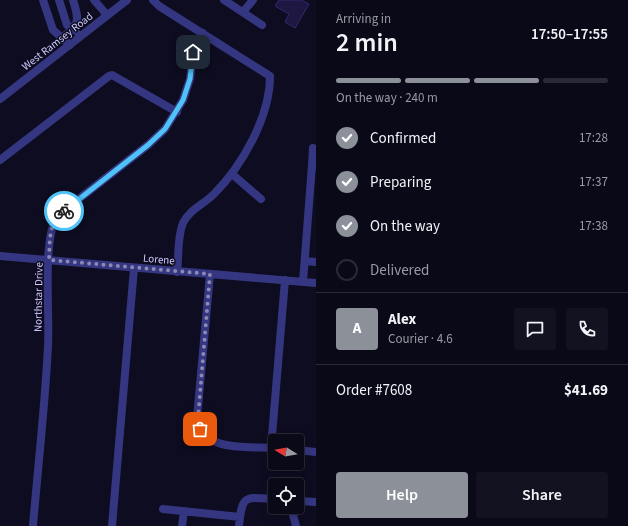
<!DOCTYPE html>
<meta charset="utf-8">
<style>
body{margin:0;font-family:"Source Sans 3",sans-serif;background:#131221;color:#f1f3f6;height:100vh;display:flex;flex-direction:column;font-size:15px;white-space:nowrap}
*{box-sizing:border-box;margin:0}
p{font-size:13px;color:#999aa2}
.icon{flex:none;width:22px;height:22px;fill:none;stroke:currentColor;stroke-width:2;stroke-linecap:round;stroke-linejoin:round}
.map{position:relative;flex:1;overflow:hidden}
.panel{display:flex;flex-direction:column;background:#0a0918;width:312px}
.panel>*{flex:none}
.needle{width:26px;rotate:281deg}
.fabs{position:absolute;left:268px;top:434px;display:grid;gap:8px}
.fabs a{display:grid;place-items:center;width:36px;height:36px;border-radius:4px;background:#0a0918;box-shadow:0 2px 10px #0003,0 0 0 1px #2a2a37;font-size:20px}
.pin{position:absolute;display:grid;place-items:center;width:34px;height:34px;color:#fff;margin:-17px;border-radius:8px;box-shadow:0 2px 6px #0006}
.courier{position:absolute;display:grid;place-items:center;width:40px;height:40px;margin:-20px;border:3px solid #4fc3f7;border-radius:50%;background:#fff;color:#222;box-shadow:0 1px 5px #0007}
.head em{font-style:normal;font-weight:600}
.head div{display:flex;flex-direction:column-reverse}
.head{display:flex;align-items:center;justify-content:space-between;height:68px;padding:0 20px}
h1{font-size:26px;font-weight:600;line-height:30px}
.bar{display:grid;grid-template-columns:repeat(4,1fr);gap:6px 4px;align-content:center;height:48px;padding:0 20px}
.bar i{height:5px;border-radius:3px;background:#2a2a37}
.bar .selected{background:#8c9099}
.bar p{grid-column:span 4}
.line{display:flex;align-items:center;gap:10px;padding:0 20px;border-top:1px solid #2a2a37}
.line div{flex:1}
.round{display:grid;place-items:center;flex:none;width:42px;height:42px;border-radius:4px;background:#131221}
ol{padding:0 20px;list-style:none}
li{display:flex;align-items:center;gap:12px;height:44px}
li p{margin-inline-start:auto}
li .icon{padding:4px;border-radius:50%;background:#8c9099;color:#fff;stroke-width:4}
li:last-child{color:#999aa2}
li i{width:22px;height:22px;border:2px solid #2a2a37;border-radius:50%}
.button{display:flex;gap:8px;margin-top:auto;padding:8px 20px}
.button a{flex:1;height:46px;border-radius:4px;background:#8c9099;color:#fff;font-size:16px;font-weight:600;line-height:46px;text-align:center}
.button a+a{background:#131221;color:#f1f3f6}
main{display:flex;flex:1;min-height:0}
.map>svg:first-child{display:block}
</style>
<main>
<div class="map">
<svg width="316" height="526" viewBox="0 0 316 526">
<rect width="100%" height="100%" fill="#0e0c20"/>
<!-- building -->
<path fill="#1d1742" stroke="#32286f" d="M 279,0 L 301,0 L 309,4 L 295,28 L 285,22 L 289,14 L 275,6 Z"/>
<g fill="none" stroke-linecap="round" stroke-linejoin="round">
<!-- minor -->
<path stroke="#353681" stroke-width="8" d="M 43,0 L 53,30 L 70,45
M 59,0 L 67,25 L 76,31
M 94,0 L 107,15
M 153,0 L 159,6 L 270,76 C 270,117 242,166 214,194 C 204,204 189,210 183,223 C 177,237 179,257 177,272
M 224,0 L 262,25
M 243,12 L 253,0
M 62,38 C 79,24 80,22 73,0
M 0,99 L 127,0
M 0,160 L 109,76 L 112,75 L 177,112
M 312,165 L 313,148 L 316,149
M 232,174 L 261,199
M 0,256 L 316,283
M 305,261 L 316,262
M 210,274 L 197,418 C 201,453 249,446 275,448
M 303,282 L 312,165 L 316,166
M 271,448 L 285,280
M 297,450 L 316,452
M 297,501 L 316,502
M 291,507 L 296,526
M 163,509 L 240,517
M 33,526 C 38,466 45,406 48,346 C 50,314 42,241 57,216 L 148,145 L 165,129 L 183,100 L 190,79 L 193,52 L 203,33
M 112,526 L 134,268
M 182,526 L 184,511
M 239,526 C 242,494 245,497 275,499"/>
</g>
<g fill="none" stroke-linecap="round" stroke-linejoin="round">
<!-- done -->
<path stroke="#8b88b1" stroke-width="4" stroke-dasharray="0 7.2" d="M 64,211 C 48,223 50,241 49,260 L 210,274 L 198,418 L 200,429"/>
<!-- route -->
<path stroke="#4fc3f7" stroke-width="5" d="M 64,211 L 148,145 L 165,129 L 183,100 L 190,79 L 193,52"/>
</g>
<g text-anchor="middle" stroke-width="3" stroke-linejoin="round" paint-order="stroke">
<!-- street labels -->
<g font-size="11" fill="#cecbff" stroke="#0e0c20">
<text transform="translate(57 41) rotate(-38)" y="4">West Ramsey Road</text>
<text transform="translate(159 259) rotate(5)" y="4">Lorene</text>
<text transform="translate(38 297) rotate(-89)" y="4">Northstar Drive</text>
</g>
</g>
</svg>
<div class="fabs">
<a><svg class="needle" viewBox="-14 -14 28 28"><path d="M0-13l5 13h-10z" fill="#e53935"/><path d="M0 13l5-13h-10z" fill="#999aa2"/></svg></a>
<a><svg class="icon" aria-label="locate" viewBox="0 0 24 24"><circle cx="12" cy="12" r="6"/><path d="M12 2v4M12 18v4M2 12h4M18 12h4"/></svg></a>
</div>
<div class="pin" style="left:200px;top:429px;background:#ea580c"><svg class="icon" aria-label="bag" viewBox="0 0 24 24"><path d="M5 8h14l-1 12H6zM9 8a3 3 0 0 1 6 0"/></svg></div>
<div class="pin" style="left:193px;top:52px;background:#1f2937"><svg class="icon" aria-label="home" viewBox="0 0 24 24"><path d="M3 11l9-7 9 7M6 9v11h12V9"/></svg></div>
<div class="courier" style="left:64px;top:211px"><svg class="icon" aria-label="bike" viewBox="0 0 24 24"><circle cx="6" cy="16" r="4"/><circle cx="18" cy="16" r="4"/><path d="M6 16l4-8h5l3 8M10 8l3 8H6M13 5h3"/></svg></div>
</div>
<section class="panel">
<div class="head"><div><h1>2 min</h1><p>Arriving in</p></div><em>17:50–17:55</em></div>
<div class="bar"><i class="selected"></i><i class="selected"></i><i class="selected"></i><i></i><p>On the way · 240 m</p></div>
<ol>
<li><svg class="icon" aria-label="check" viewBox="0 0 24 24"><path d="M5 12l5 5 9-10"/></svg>Confirmed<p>17:28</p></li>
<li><svg class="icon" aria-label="check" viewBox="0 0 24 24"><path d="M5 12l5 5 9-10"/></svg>Preparing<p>17:37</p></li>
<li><svg class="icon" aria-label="check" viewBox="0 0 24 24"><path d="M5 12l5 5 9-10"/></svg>On the way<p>17:38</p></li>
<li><i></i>Delivered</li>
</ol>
<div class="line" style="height:72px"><b class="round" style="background:#8c9099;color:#fff">A</b><div><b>Alex</b><p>Courier · 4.6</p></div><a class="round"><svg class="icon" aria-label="chat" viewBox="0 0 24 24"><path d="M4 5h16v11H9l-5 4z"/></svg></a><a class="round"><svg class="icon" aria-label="phone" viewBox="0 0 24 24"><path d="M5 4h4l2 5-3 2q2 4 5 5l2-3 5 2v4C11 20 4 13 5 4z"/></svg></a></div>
<div class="line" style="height:52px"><div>Order #7608</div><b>$41.69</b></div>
<div class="button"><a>Help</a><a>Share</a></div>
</section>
</main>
